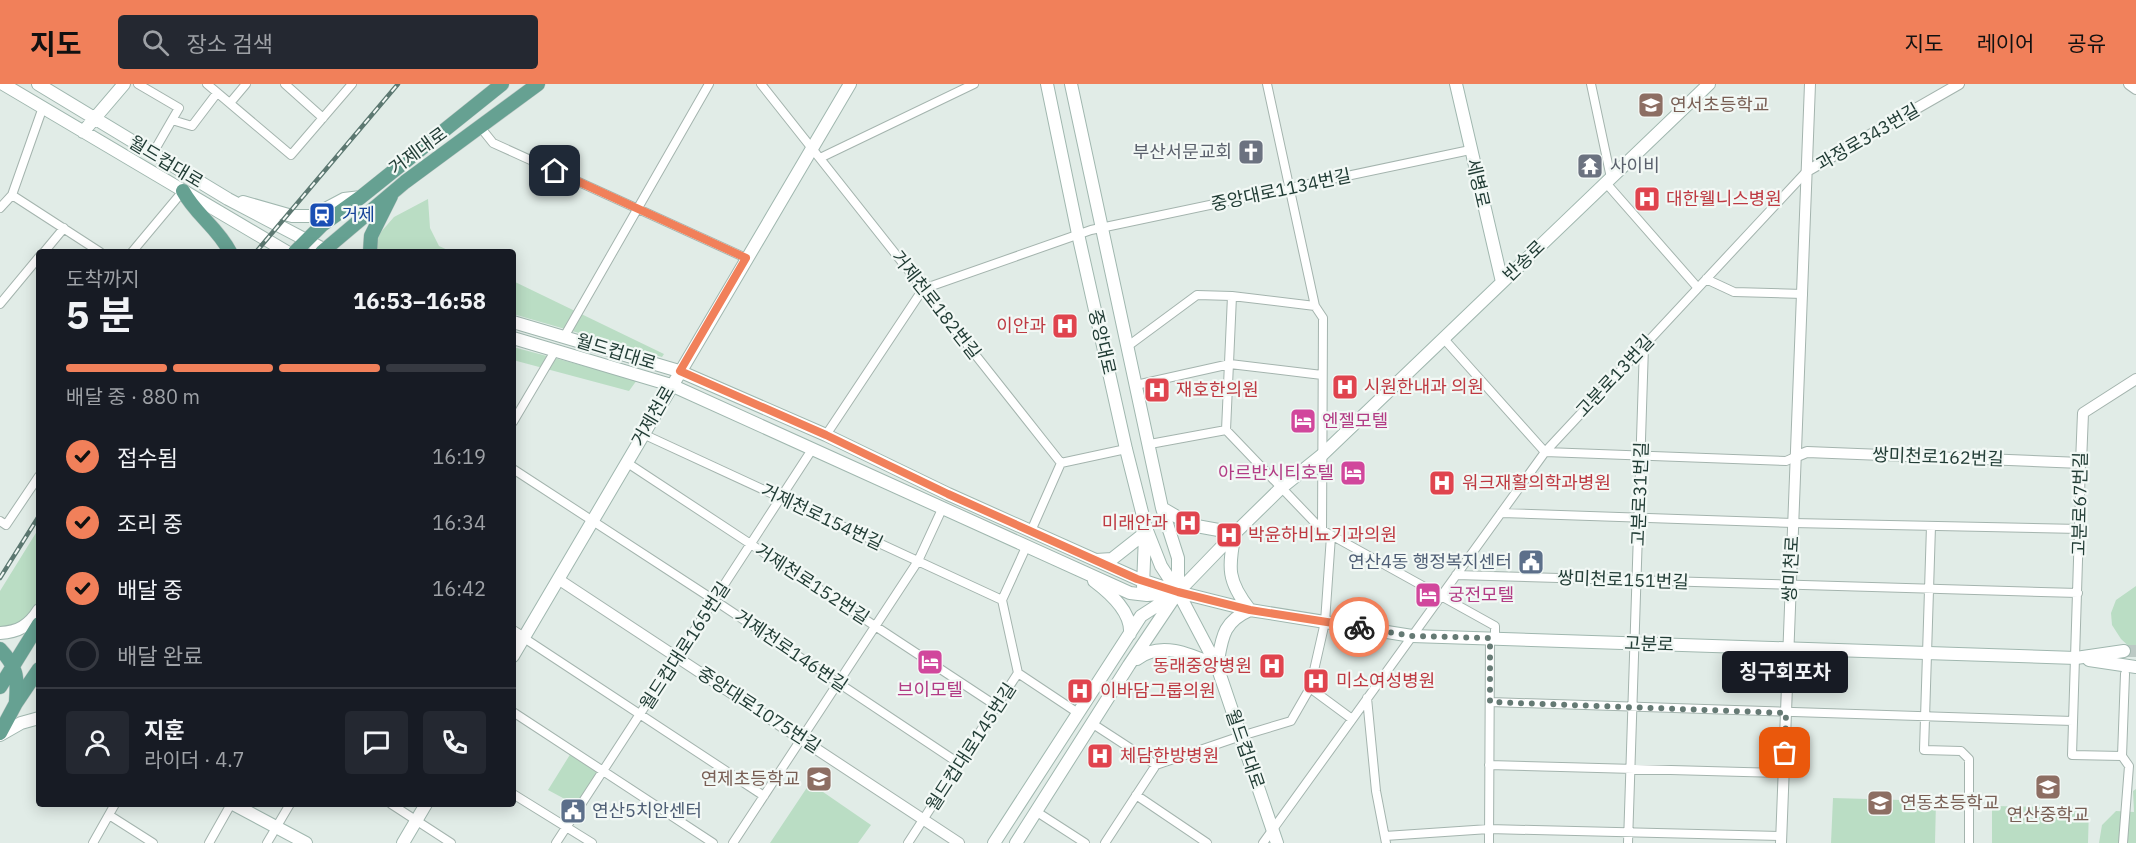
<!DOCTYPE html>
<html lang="ko">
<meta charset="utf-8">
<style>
body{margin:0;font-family:"IBM Plex Sans","Noto Sans KR",sans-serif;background:#242831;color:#f1f3f6;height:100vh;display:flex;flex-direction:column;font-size:22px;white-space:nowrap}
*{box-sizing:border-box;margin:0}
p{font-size:20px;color:#9ea1a6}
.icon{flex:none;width:33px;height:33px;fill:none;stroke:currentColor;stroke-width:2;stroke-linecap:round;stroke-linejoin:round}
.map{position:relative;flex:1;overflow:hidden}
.side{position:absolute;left:36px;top:165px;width:480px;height:558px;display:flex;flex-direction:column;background:#171b24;border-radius:6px;box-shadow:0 3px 15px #0003}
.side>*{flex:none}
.pin{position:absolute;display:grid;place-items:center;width:51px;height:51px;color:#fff;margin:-26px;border-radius:12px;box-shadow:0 3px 9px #0006}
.courier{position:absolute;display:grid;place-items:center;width:60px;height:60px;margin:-30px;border:4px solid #f1805a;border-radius:50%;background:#fff;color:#222;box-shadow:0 2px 8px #0007}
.bubble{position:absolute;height:42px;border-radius:6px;background:#171b24;box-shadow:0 3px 15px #0003;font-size:20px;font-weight:700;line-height:42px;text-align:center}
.headline em{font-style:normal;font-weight:700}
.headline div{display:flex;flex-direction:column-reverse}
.headline{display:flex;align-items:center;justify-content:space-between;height:102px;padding:0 30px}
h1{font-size:39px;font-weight:700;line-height:45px}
.bar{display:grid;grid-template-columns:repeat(4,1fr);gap:9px 6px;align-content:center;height:72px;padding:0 30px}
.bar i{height:8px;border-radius:4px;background:#363941}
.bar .active{background:#f1805a}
.bar p{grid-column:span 4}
.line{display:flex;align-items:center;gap:15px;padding:0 30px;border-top:2px solid #363941}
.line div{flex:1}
.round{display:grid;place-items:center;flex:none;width:63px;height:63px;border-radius:6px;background:#242831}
ol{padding:0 30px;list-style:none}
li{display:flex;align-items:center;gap:18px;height:66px}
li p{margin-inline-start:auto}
li .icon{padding:6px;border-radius:50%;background:#f1805a;color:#111;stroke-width:4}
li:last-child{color:#9ea1a6}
li i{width:33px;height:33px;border:3px solid #363941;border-radius:50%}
header{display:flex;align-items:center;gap:36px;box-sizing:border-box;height:84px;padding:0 30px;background:#f1805a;color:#111}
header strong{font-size:28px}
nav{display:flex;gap:33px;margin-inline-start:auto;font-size:21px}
.search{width:420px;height:54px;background:#242831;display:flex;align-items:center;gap:15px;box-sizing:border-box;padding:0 21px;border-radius:6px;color:#9ea1a6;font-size:22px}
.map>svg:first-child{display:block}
</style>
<header>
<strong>지도</strong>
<div class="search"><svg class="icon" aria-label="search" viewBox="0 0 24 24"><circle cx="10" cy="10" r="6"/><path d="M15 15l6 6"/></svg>장소 검색</div>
<nav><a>지도</a><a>레이어</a><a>공유</a></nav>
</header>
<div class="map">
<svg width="2136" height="759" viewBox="0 0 2136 759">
<rect width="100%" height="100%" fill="#e1ece7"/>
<!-- green -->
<path fill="#baddc4" d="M 428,115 L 430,144 L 439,162 L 452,168 L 374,168 L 374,156 L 394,133 Z
M 513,197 L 664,270 L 662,273 L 513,230 Z
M 513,263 L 637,296 L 629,307 L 513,276 Z
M 39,444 L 39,515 L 22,542 L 0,545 L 0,507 Z
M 2136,502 L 2136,569 L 2121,555 L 2112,541 L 2111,529 L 2116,516 Z
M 571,669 L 598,687 L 576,721 L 548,706 Z
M 810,699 L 871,741 L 858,759 L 770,759 Z
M 2136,705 L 2136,759 L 2099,759 L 2102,741 L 2116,727 L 2134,728 L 2133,707 Z
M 1833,714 L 1936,717 L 1935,759 L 1831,759 Z
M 1992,722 L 2089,724 L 2088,759 L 1992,759 Z"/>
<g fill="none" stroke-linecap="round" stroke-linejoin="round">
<!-- secondary-tunnel -->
<path stroke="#bbc9c4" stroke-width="12" stroke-dasharray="12 6" stroke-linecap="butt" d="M 2124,567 L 2136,567"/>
<defs>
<path id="minor" d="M 138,0 L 179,24 L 172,36
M 207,0 L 291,71 L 352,0
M 285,0 L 323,34
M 761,0 L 1061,379
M 1267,0 L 1315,222 L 1323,234 L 1322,446
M 1591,0 L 1611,94
M 230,19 L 246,0
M 43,23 L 12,111 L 100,168
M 481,44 L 493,59 L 746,174
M 153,69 L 172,36 L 192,42 L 217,9
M 820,74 L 974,0
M 1606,99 L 1698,204
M 0,124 L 12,111
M 44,168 L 64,144
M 132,168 L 183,107
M 1706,195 L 1734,208 L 1803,210
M 0,220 L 39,173
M 564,253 L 709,0
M 1444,255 L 1545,368
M 1128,262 L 1197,211 L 1232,212 L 1315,222
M 1136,301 L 1230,280 L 1322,291
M 513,338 L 555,267
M 1226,346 L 1322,446 L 1495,542 L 1495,555
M 1226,346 L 1232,212
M 643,350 L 1002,516
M 826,351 L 923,205 L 1091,146 L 1470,66
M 1150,360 L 1226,346
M 1545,368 L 1786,377 L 1795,373
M 626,378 L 998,623
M 2081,379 L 2072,671 L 2122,672
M 513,385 L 714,516 L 960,680
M 1501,429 L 1793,439 L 2080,445
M 0,437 L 6,441 L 39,392
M 1931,442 L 1924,666 L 1961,667 L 1969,675 L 1969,759
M 1031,447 L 1061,379 L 1126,365
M 1456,491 L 2078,509
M 524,554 L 764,712
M 1018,589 L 1078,629
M 1310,604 L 1352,635
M 1367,614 L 1376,707 L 1386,759
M 1490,618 L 2073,637
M 513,628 L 713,759
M 1093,640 L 1156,681
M 2122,672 L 2129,682 L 2123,759
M 2122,672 L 2125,590
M 1489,681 L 1784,689
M 513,710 L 592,759
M 1136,711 L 1207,759
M 391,720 L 451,759
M 1037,728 L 1085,759
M 109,731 L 153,759
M 1385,752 L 1489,745 L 1781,752
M 93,759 L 115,720
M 209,759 L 231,720
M 267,759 L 290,720
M 556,759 L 813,364
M 733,759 L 918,477 L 943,423
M 908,759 L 1018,589 L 1002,516 L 1027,461
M 1105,759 L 1156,681 L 1241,652 L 1291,637 L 1310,604 L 1325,538 L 1331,452
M 1263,759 L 1545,368 L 1807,87
M 1489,759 L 1490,554
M 1628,759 L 1644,262"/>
<path id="tertiary" d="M 2129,0 L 2136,5
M 1807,87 L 1959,0
M 1795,373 L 1807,368 L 2081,379 L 2083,329 L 2136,295
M 558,495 L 959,759
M 513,547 L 524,554
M 1781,759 L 1810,0"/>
<path id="secondary" d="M 3,0 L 287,168
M 38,0 L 228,115 L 329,168
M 1047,0 L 1078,150 L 1126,365 L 1146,444 L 1161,482 L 1178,508 L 1217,582 L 1277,759
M 1456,0 L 1502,198
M 83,48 L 124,0
M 243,118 L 292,132 L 312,132 L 344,115 L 361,113
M 513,238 L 679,287 L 826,351 L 948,410 L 1138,495 L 1178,508 L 1250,526 L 1412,552 L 2076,574 L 2124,567
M 513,254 L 671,301 L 1130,509 L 1147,511 L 1171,509
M 1162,424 L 1191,441 L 1235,449 C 1228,484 1227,497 1250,526
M 1096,476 L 1112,475 L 1145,449
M 1094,497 C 1110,509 1132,528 1130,550
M 1143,502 L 1145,451
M 0,549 C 18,548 29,542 39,526
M 513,572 L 850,0
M 1137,575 C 1161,556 1192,571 1217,582
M 2089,576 L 2136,583
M 1217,582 C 1222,555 1222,538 1250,526
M 0,651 L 21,639 L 39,634
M 233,720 L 306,759
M 403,759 L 426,720
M 994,759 L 1141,532 L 1178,508 L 1235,449 L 1281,404 L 1322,371 L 1709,0
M 1016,759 L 1129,581 L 1178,508 L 1178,474 L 1162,424 L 1071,0"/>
<path id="primary" d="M 183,107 C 195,130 218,144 230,168
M 295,168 L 322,141 L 361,113 L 502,0
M 322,168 L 405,98 L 538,0
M 370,168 L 371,152 L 391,112
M 0,565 C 17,583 18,593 16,617
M 0,603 L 39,540
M 0,649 L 16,619 L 39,585"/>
</defs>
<!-- minor casing -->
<use href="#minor" stroke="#a4b4ae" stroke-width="10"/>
<!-- tertiary casing -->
<use href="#tertiary" stroke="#a4b4ae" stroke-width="12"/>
<!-- secondary casing -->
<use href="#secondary" stroke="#a0b7af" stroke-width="14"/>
<!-- primary casing -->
<use href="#primary" stroke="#c1c9c7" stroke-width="15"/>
<!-- minor -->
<use href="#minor" stroke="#fff" stroke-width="8"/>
<!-- tertiary -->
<use href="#tertiary" stroke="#fff" stroke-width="10"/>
<!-- secondary -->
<use href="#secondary" stroke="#fff" stroke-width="12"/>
<!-- primary -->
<use href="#primary" stroke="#66a192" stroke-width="14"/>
<defs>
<path id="rail" d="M 256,168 L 398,0
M 0,494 L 39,432"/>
</defs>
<!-- rail casing -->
<use href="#rail" stroke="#5c7871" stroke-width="4.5"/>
<!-- rail -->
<use href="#rail" stroke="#f2f8f5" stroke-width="2" stroke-dasharray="7" stroke-linecap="butt"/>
</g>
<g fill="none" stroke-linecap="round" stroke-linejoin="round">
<!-- done -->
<path stroke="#657a74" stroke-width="6" stroke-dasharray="0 10.8" d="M 1359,543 L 1412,552 L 1490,554 L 1490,618 L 1786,629 L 1785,669"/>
<!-- route -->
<path stroke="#f1805a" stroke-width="8" d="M 555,87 L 746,174 L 680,287 L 826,351 L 948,410 L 1137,495 L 1178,508 L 1250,526 L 1359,543"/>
</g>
<!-- icons -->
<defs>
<symbol id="school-square" viewBox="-11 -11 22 22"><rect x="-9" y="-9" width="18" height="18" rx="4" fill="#8d6e63" stroke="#f2f8f5"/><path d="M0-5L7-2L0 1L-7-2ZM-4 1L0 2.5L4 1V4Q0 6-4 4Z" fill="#fff"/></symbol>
<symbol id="church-square" viewBox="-11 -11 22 22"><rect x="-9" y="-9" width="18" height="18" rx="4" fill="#6b7280" stroke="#f2f8f5"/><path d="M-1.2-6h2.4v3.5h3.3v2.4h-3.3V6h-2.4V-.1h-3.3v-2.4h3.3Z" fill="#fff"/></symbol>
<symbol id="temple-square" viewBox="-11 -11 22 22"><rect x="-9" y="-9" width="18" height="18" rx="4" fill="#6b7280" stroke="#f2f8f5"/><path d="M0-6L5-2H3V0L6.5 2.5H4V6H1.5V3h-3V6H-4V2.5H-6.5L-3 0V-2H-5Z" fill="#fff"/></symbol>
<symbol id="hospital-square" viewBox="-11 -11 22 22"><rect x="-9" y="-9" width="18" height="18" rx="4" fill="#e0444e" stroke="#f2f8f5"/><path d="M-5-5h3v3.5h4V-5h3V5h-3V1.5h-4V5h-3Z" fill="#fff"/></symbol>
<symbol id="station-square" viewBox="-11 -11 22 22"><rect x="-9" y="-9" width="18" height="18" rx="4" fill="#1a4fb4" stroke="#f2f8f5"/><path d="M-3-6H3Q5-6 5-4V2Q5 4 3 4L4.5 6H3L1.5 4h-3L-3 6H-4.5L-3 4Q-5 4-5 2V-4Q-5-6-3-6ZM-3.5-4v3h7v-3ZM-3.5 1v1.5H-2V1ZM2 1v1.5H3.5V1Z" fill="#fff"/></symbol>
<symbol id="hotel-square" viewBox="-11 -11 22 22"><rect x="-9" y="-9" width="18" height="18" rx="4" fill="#d1479c" stroke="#f2f8f5"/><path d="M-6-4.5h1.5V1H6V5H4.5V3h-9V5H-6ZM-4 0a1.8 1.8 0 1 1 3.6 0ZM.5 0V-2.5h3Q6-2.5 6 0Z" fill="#fff"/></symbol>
<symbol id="civic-square" viewBox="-11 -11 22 22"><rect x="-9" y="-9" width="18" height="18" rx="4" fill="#5c6f8a" stroke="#f2f8f5"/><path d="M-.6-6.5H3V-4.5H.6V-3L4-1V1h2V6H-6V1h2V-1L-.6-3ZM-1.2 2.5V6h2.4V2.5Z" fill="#fff"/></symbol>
</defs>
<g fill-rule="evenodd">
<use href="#school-square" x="1636" y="6" width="30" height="30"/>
<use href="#church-square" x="1236" y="53" width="30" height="30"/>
<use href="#temple-square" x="1575" y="67" width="30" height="30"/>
<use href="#hospital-square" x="1632" y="100" width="30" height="30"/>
<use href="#station-square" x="307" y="116" width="30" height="30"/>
<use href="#hospital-square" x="1050" y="227" width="30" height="30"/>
<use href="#hospital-square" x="1330" y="288" width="30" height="30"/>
<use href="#hospital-square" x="1142" y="291" width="30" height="30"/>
<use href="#hotel-square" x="1288" y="322" width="30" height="30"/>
<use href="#hotel-square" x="1338" y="374" width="30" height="30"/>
<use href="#hospital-square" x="1427" y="384" width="30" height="30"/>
<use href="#hospital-square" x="1173" y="424" width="30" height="30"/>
<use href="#hospital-square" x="1214" y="436" width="30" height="30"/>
<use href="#civic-square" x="1516" y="463" width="30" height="30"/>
<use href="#hotel-square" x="1413" y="496" width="30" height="30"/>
<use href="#hotel-square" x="915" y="563" width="30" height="30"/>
<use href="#hospital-square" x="1257" y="567" width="30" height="30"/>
<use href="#hospital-square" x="1301" y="582" width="30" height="30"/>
<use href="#hospital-square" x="1065" y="592" width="30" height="30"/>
<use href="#hospital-square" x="1085" y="657" width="30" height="30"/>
<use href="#school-square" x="804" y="680" width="30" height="30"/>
<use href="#school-square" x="2033" y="688" width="30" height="30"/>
<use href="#school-square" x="1865" y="704" width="30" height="30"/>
<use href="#civic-square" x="558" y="712" width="30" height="30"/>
</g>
<g text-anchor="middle" stroke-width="4.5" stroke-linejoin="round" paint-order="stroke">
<!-- education labels -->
<g font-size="18" fill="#785e54" stroke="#f2f8f5" text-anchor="start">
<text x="1670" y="27">연서초등학교</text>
<text x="800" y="701" text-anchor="end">연제초등학교</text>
<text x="1900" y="725">연동초등학교</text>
<text x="2048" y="737" text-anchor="middle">연산중학교</text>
</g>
<!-- street labels -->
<g font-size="18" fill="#223d36" stroke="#f2f8f5">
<text transform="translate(1868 53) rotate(-30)" y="6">과정로343번길</text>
<text transform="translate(418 67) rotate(-36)" y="6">거제대로</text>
<text transform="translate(166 78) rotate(31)" y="6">월드컵대로</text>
<text transform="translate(1478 99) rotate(77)" y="6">세병로</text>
<text transform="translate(1281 106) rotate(-12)" y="6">중앙대로1134번길</text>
<text transform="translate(1524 177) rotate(-44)" y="6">반송로</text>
<text transform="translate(936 221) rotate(52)" y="6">거제천로182번길</text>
<text transform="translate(1102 258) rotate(77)" y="6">중앙대로</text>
<text transform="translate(616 268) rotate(17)" y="6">월드컵대로</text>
<text transform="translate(1615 292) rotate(-47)" y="6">고분로13번길</text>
<text transform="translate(653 332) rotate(-60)" y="6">거제천로</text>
<text transform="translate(1938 373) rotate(2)" y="6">쌍미천로162번길</text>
<text transform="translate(1640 410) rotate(-88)" y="6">고분로31번길</text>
<text transform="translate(2080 420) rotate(-89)" y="6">고분로67번길</text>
<text transform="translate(822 433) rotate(25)" y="6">거제천로154번길</text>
<text transform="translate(1791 485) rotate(-87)" y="6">쌍미천로</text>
<text transform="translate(1623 496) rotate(2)" y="6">쌍미천로151번길</text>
<text transform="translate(812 500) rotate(33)" y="6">거제천로152번길</text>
<text transform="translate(1649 560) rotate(2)" y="6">고분로</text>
<text transform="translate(685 562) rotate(-57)" y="6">월드컵대로165번길</text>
<text transform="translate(791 567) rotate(34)" y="6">거제천로146번길</text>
<text transform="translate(759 626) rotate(33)" y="6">중앙대로1075번길</text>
<text transform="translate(971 663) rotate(-57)" y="6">월드컵대로145번길</text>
<text transform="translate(1245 665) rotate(71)" y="6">월드컵대로</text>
</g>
<!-- worship labels -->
<g font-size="18" fill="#5b616d" stroke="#f2f8f5" text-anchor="end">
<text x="1232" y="74">부산서문교회</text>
<text x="1610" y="88" text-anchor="start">사이비</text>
</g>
<!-- health labels -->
<g font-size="18" fill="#be3a42" stroke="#f2f8f5" text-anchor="start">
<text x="1666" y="121">대한웰니스병원</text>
<text x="1046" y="248" text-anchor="end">이안과</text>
<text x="1364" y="309">시원한내과 의원</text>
<text x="1176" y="312">재호한의원</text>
<text x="1462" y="405">워크재활의학과병원</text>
<text x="1168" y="445" text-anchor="end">미래안과</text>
<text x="1248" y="457">박윤하비뇨기과의원</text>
<text x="1252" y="588" text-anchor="end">동래중앙병원</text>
<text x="1336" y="603">미소여성병원</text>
<text x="1100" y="613">이바담그룹의원</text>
<text x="1120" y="678">체담한방병원</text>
</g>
<!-- transit labels -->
<g font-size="18" fill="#164399" stroke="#f2f8f5" text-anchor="start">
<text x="342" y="137">거제</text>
</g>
<!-- hotel labels -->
<g font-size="18" fill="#b23c85" stroke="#f2f8f5" text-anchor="start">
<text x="1322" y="343">엔젤모텔</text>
<text x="1334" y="395" text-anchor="end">아르반시티호텔</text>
<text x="1448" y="517">궁전모텔</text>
<text x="930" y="612" text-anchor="middle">브이모텔</text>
</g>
<!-- service labels -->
<g font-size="18" fill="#4e5e75" stroke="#f2f8f5" text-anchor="end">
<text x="1512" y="484">연산4동 행정복지센터</text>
<text x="592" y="733" text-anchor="start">연산5치안센터</text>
</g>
</g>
</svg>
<div class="pin" style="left:1785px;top:669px;background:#ea580c"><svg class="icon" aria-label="bag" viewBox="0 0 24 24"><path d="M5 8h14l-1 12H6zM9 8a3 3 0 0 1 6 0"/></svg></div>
<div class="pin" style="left:555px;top:87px;background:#1f2937"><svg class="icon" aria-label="home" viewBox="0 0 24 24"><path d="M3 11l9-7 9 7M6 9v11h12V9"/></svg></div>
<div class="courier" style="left:1359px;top:543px"><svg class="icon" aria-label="bike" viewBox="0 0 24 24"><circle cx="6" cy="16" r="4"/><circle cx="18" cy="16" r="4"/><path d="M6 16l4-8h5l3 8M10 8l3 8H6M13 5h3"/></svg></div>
<div class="bubble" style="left:1722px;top:567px;width:126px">칭구회포차</div>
<section class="side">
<div class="headline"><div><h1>5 분</h1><p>도착까지</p></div><em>16:53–16:58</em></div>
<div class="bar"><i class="active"></i><i class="active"></i><i class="active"></i><i></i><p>배달 중 · 880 m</p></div>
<ol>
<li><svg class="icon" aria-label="check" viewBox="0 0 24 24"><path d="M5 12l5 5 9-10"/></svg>접수됨<p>16:19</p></li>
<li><svg class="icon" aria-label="check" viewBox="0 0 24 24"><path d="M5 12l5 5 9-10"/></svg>조리 중<p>16:34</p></li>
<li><svg class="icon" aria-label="check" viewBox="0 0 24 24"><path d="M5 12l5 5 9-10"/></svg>배달 중<p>16:42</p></li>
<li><i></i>배달 완료</li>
</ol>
<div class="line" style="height:108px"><a class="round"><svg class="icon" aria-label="person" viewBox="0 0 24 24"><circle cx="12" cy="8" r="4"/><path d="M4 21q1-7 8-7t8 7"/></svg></a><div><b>지훈</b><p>라이더 · 4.7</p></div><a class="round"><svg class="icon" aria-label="chat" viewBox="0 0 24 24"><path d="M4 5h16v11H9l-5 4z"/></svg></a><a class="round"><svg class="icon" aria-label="phone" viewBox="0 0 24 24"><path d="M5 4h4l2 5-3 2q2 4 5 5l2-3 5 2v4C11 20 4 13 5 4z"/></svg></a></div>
</section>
</div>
